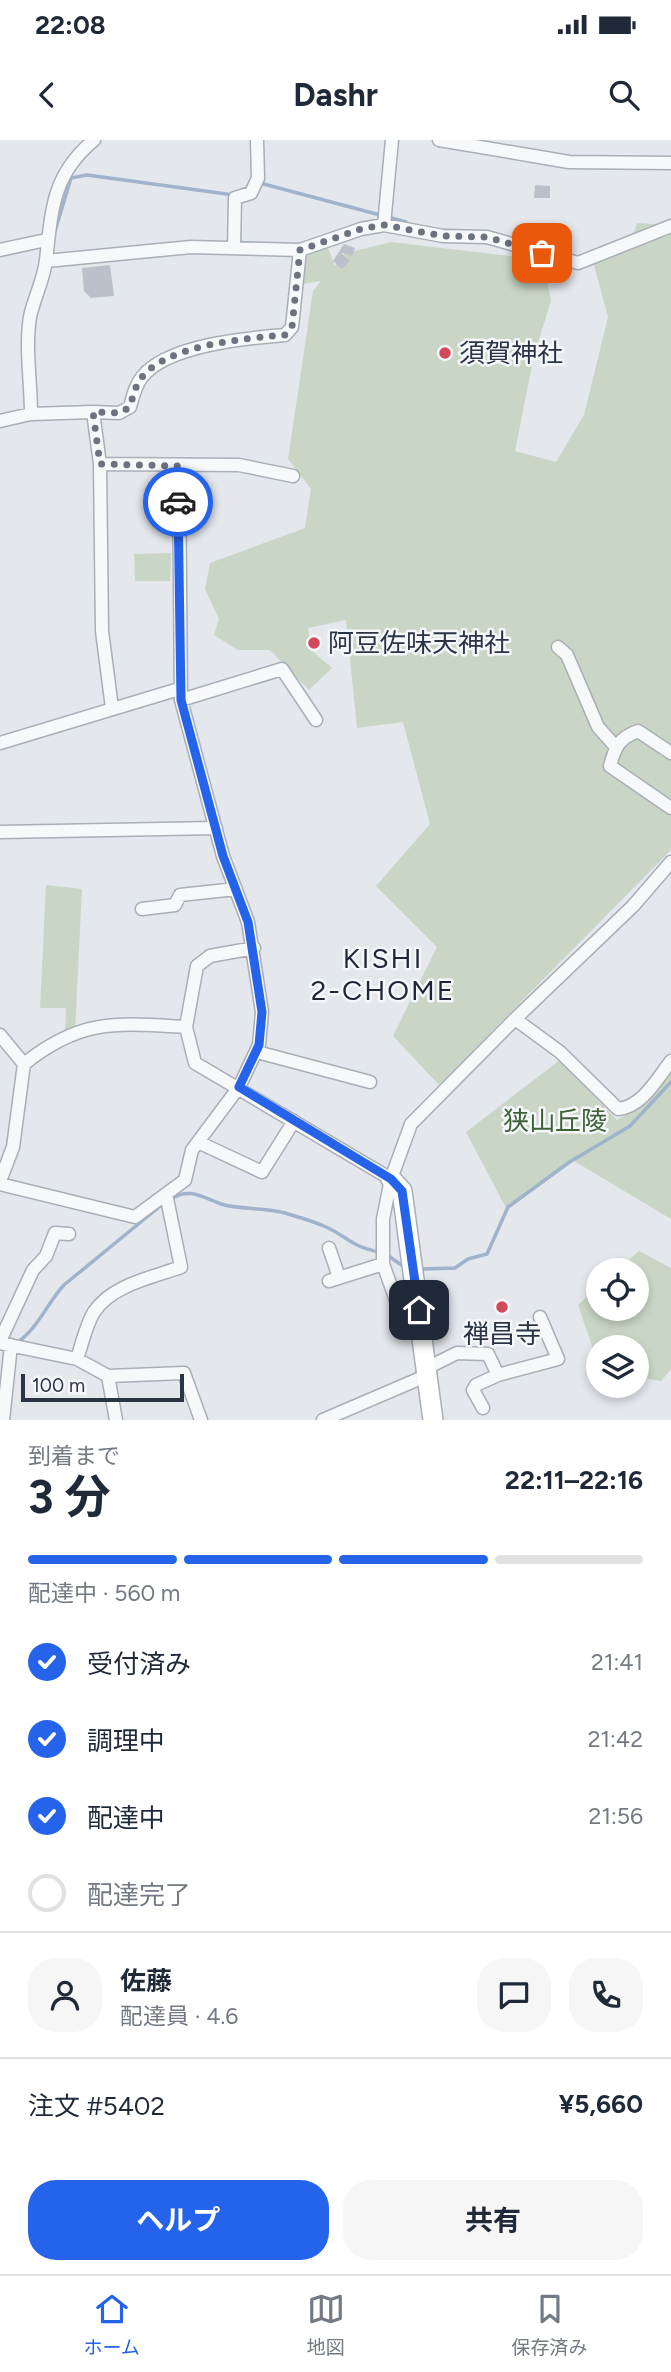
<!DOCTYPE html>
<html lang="ja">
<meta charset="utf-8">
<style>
body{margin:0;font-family:Figtree,"Noto Sans JP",sans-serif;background:#f6f6f7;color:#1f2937;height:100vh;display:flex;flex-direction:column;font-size:26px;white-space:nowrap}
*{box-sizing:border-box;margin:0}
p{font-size:23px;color:#747a83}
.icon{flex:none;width:38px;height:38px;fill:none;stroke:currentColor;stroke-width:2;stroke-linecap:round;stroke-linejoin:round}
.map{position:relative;height:1280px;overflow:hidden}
.sheet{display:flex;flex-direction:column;background:#fff;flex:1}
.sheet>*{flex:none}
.fabs{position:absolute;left:586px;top:1118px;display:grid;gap:14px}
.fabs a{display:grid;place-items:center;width:63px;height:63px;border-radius:50%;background:#fff;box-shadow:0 4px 10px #0003;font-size:35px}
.scale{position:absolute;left:21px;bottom:18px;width:163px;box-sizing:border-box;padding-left:7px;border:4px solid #2b3445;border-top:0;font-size:19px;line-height:24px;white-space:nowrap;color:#2b3445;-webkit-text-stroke:5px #f4f6f9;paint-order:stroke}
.pin{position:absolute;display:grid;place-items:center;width:60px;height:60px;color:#fff;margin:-30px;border-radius:14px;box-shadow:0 4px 10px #0006}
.courier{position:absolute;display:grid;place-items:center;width:70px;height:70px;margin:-35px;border:5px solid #2563eb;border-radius:50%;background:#fff;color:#222;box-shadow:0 2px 9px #0007}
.headline em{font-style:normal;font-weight:700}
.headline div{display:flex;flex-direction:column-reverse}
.headline{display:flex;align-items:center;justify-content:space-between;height:119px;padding:0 28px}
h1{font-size:46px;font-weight:700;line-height:52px}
.bar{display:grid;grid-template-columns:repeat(4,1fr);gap:10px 7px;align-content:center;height:84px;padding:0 28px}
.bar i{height:9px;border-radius:5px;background:#e0e1e3}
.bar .on{background:#2563eb}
.bar p{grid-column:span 4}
.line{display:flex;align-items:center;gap:18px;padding:0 28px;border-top:2px solid #e0e1e3}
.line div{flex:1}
.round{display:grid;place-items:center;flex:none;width:74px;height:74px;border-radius:28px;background:#f6f6f7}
ol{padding:0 28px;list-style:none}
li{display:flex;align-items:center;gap:21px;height:77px}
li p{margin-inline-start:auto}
li .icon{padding:7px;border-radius:50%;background:#2563eb;color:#fff;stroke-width:4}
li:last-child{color:#747a83}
li i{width:38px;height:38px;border:4px solid #e0e1e3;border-radius:50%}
.cta{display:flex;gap:14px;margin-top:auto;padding:14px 28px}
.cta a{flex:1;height:80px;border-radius:28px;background:#2563eb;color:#fff;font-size:28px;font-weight:700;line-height:80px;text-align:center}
.cta a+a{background:#f6f6f7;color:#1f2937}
.status{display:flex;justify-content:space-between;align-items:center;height:49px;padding:0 35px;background:#fff;direction:ltr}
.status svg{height:19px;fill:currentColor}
header{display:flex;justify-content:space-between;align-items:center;height:91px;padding:0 28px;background:#fff;font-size:32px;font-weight:700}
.tabs{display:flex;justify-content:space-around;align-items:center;height:98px;border-top:2px solid #e0e1e3;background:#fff;font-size:19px;color:#747a83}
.tabs a{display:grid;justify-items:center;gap:4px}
.tabs .on{color:#2563eb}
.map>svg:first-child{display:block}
</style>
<div class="status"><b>22:08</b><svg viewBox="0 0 49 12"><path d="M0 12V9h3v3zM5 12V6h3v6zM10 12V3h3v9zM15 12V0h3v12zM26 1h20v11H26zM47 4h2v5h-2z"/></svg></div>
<header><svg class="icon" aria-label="back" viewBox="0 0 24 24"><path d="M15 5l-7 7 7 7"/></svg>Dashr<svg class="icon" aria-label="search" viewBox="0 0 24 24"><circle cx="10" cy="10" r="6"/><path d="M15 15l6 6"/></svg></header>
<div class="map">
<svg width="671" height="1280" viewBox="0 0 671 1280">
<rect width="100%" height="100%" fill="#e4e7ec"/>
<!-- green -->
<path fill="#c9d6c5" d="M 637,83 L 671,85 L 671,710 L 439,945 L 393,896 L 437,807 L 376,746 L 430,684 L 403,582 L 357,588 L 346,480 L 308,488 L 312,511 L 332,528 L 309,550 L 270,510 L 238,510 L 214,495 L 219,479 L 205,449 L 210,423 L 305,388 L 311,349 L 288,319 L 313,151 L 321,141 L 302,144 L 305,116 L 328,108 L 335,126 L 346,113 L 391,102 L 543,120 L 551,161 L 534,215 L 515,311 L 556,322 L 584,275 L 608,177 L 592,118 L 630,105 Z
M 171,413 L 170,441 L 135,441 L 134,414 Z
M 46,745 L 82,749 L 75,892 L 65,896 L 66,868 L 40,868 Z
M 560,920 L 617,980 L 639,965 L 671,931 L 671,1079 L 574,1021 L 507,1070 L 466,992 Z
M 639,1111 L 671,1128 L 671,1229 L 661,1241 L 637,1237 L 637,1208 L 598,1208 L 598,1223 L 578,1165 L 598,1147 L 598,1169 L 637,1169 L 637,1130 L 617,1130 Z"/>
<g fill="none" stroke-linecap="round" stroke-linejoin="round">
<!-- stream -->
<path stroke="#9fb4cc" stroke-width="3.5" d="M 260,43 L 380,75
M 388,77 L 406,82
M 55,91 L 71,38 L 87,35 L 234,55
M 171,1059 C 189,1047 202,1057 221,1064 C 240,1070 263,1067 285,1073 C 298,1077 313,1081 326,1087 C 348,1097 350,1106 379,1112
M 386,1114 L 404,1127
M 422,1129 L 455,1128 L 468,1119 L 487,1114 L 508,1067 L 568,1023 L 630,986 L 671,942
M 18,1202 C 39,1187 47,1163 64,1145 L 164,1063"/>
</g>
<!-- building -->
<path fill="#bbc0ca" d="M 535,45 L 550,46 L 550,58 L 534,58 Z
M 344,104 L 355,108 L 352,116 L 341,113 L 350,121 L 342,129 L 333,121 Z
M 110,125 L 114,156 L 91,158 L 84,151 L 82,128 Z"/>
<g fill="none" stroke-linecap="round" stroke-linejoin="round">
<defs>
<path id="street" d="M 439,0 L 569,22 L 671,23
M 384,85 L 392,0
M 234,108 L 235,58 L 251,53 L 258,38 L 257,0
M 0,110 L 46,100
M 46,121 L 191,107 L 300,110 L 361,89 L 384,85 L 443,96 L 487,97 L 578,123 L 671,86
M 93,272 L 119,273 L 130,267 C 133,256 135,246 142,237 C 167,205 247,198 285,195 L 292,187 L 300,110
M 31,274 C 31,243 25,207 30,177 C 34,158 44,139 46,120 C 52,69 52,35 94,0
M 0,281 L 31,274 L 93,272 L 100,324 L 102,491 L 112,568
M 100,324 L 239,325 L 293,336
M 558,507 L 567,515 L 598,587 L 615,606
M 181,560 L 282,529 L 316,580
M 0,603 L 179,549
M 671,613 L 638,591 C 619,598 615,607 610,626 L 671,668
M 0,692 L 216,688
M 142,769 L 175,765 L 180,755 L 236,749
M 515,879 L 560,912 L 618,969 C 642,967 657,939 671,921
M 186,887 L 197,826 L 210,816 L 254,808
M 0,895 L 24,924
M 257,912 L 370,942
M 198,1002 L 262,1032 L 294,981
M 0,1041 L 13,1007 L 24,924 C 81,878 118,883 186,887 L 195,923 L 391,1039
M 0,1044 L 135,1077 L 166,1054
M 329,1108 L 339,1137
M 329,1141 L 383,1124
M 422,1194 L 406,1188 L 383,1124 L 383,1079 L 391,1039 L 411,984 L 515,879 L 633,766 L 671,722
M 0,1201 L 33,1130 L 46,1116 L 55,1093 L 69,1094
M 0,1203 L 77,1219 L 108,1236 L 184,1233 L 201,1280
M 77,1219 C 82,1204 86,1185 94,1172 C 111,1145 154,1137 181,1127 L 166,1054 L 185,1040 L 192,1010 L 239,947 L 259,905 L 262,872 L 248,782 L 223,716 L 181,560 L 179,326
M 427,1228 L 457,1213 L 488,1214 L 498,1235 L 558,1219 L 540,1177
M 108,1236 L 116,1280
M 483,1268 L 473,1250 L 476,1245 L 498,1235
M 3,1280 L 11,1205
M 323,1280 L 428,1235"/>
<path id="secondary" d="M 391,1039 L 402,1051 L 433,1280"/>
</defs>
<!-- street casing -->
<use href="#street" stroke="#a9aeb7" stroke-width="15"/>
<!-- secondary casing -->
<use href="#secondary" stroke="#a9aeb7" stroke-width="22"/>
<!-- street -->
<use href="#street" stroke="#f7f8fa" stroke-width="12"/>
<!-- secondary -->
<use href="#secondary" stroke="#fff" stroke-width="19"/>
</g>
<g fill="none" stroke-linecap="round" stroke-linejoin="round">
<!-- done -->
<path stroke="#6c737f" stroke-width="7" stroke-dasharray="0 12.6" d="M 178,362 L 179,326 L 100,324 L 93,272 L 119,273 L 130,267 C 133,256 135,246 142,237 C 167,205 247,198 285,195 L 292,187 L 300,110 L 361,89 L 384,85 L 443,96 L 487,97 L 542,113"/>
<!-- route -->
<path stroke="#2563eb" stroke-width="9" d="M 178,362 L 181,560 L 223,716 L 248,782 L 262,872 L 259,905 L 239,947 L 391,1039 L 402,1051 L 419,1170"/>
</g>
<!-- markers -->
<g fill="#d1495b" stroke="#f4f6f9" stroke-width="2.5">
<circle cx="445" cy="213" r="7"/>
<circle cx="314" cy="503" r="7"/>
<circle cx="502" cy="1167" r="7"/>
</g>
<g text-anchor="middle" stroke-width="5" stroke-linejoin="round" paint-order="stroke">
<!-- poi labels -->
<g font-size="26" fill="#2b3445" stroke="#f4f6f9" text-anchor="start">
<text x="459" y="222">須賀神社</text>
<text x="328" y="512">阿豆佐味天神社</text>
<text x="502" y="1203" text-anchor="middle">禅昌寺</text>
</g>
<!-- park labels -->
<g font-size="26" fill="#3f6138" stroke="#f4f6f9">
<text x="555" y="990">狭山丘陵</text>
</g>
<!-- neighbourhood labels -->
<g font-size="28" letter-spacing="2" fill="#1d2536" stroke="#f4f6f9">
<text x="383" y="828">KISHI<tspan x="383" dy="32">2-CHOME</tspan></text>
</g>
</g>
</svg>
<div class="fabs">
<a><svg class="icon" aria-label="locate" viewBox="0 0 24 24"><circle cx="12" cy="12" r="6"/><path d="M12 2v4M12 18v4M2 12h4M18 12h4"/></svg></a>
<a><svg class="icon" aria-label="layers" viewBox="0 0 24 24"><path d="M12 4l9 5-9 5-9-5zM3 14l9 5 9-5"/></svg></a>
</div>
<div class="scale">100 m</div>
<div class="pin" style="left:542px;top:113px;background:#ea580c"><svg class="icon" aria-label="bag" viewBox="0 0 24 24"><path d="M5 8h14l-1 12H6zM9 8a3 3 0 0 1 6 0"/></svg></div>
<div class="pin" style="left:419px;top:1170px;background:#1f2937"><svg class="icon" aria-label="home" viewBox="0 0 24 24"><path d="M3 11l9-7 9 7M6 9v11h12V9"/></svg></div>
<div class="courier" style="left:178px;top:362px"><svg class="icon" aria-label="car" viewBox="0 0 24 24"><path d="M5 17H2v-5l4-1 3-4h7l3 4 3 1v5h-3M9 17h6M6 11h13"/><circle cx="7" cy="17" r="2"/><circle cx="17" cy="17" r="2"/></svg></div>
</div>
<section class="sheet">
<div class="headline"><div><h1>3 分</h1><p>到着まで</p></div><em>22:11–22:16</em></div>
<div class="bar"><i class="on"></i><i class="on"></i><i class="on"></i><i></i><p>配達中 · 560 m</p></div>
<ol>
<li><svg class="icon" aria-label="check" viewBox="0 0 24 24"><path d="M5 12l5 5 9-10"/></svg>受付済み<p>21:41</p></li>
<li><svg class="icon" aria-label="check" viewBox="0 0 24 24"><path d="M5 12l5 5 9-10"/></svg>調理中<p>21:42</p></li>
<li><svg class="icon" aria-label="check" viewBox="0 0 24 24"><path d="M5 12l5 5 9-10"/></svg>配達中<p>21:56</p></li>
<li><i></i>配達完了</li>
</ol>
<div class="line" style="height:126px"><a class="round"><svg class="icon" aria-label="person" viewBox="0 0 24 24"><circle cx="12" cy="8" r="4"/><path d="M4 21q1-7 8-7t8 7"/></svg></a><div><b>佐藤</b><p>配達員 · 4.6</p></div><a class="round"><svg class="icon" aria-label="chat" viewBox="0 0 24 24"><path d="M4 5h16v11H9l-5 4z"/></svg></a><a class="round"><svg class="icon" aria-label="phone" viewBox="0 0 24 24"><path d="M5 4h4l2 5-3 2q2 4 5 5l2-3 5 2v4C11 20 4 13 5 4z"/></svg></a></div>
<div class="line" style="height:91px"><div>注文 #5402</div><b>¥5,660</b></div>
<div class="cta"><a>ヘルプ</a><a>共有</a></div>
</section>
<nav class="tabs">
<a class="on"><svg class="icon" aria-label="home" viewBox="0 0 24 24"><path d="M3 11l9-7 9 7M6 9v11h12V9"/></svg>ホーム</a>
<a><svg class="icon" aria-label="map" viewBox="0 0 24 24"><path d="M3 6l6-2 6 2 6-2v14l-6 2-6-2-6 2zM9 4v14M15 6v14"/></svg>地図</a>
<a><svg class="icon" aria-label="saved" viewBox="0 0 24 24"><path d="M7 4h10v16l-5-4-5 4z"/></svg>保存済み</a>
</nav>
